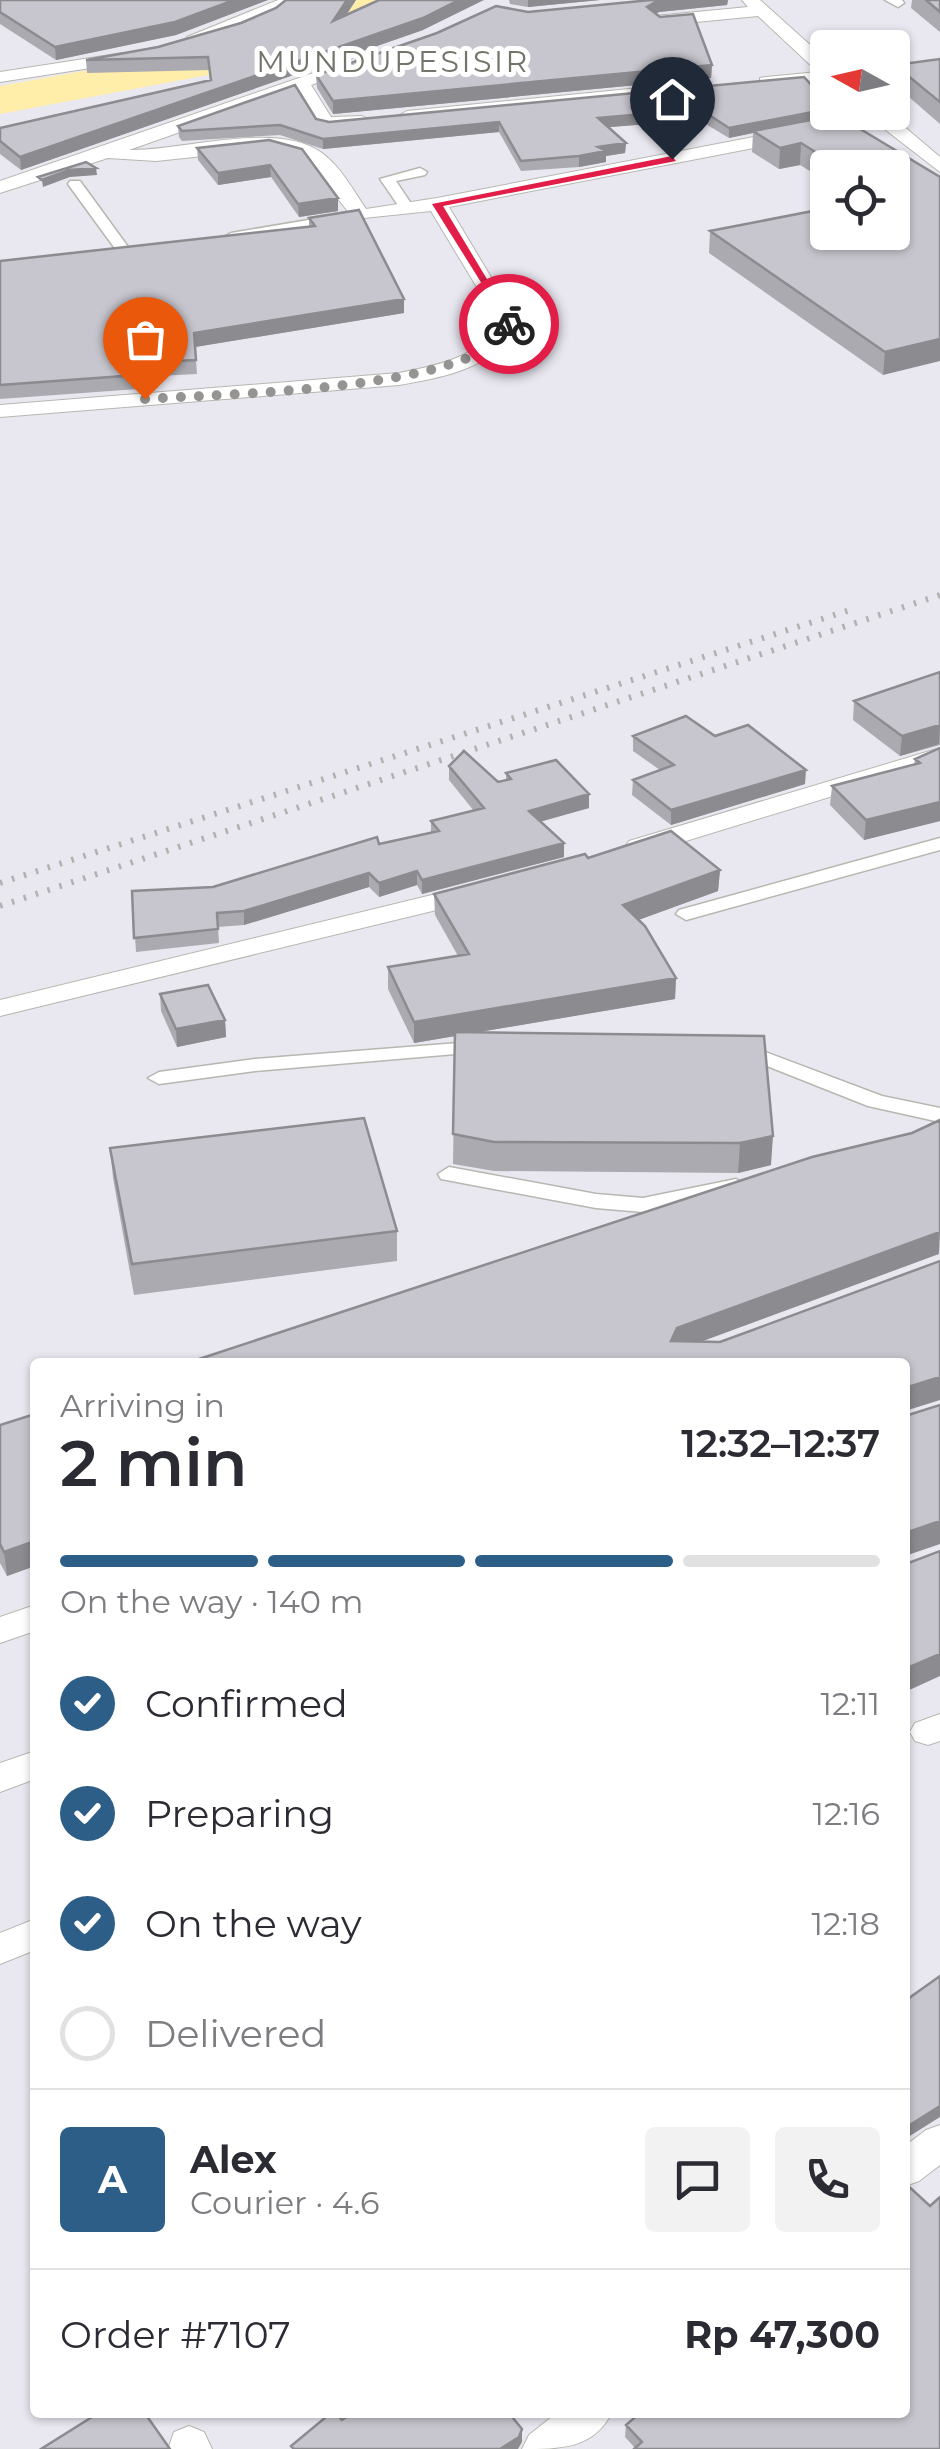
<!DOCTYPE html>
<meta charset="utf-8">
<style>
body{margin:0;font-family:Montserrat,sans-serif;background:#f2f2f3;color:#2b2b33;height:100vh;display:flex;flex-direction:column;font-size:38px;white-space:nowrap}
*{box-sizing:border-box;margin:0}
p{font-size:32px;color:#7c7c81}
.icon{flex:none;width:55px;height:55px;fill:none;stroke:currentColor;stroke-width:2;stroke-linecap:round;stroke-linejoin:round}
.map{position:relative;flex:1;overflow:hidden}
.sheet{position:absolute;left:30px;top:1358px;width:880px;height:1060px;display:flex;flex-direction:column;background:#fff;border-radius:10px;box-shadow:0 2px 8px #0004}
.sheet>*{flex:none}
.needle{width:65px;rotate:278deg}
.buttons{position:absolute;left:810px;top:30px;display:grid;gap:20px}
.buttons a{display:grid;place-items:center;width:100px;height:100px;border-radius:10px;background:#fff;box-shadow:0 2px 8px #0004;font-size:50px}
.pin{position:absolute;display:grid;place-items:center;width:85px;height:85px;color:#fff;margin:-102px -42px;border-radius:50% 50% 50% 0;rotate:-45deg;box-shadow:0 0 10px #0007}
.pin .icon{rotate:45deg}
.courier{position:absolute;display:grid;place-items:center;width:100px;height:100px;margin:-50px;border:8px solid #e11d48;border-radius:50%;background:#fff;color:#222;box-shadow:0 2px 12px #0007}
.head em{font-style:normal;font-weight:600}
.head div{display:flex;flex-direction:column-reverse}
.head{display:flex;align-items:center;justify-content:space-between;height:170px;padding:0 30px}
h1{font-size:65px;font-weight:600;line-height:75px}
.bar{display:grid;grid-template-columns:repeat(4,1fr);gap:15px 10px;align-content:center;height:120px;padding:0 30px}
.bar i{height:12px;border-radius:8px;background:#e1e1e2}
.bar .selected{background:#2d5e88}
.bar p{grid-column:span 4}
.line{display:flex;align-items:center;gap:25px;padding:0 30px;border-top:2px solid #e1e1e2}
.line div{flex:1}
.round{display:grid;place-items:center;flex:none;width:105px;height:105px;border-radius:10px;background:#f2f2f3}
ol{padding:0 30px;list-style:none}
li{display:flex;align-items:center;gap:30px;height:110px}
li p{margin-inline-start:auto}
li .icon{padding:10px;border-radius:50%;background:#2d5e88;color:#fff;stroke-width:4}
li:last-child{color:#7c7c81}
li i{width:55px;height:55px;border:5px solid #e1e1e2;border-radius:50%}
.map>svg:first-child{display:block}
</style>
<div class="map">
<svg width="940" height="2449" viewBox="0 0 940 2449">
<rect width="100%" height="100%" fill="#e9e8f1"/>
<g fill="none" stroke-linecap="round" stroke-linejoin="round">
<!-- river -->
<path fill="#ffedaa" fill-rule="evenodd" d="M 324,0 L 382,0 L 375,9 L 251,67 L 0,114 L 0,86 L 223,46 Z"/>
<defs>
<path id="service" d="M 885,0 L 902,0 L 904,3 L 898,7 Z
M 420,168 L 427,172 L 425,175 L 396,181 L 414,208 L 402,211 L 380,179 Z
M 70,181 L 80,181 L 131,251 L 129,254 L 119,254 L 68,184 Z
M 338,215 L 343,216 L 343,222 L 231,241 L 224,237 L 231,233 Z
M 940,838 L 940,850 L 686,920 L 676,914 L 679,910 Z
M 484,1041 L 491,1043 L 495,1047 L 491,1051 L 255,1071 L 159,1084 L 148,1078 L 159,1072 L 255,1059 Z
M 736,1041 L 882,1096 L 940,1108 L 940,1122 L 868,1106 L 729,1051 L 725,1047 L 729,1043 Z
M 449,1167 L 596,1194 L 643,1198 L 736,1179 L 747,1186 L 736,1193 L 643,1212 L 596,1208 L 441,1179 L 438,1174 Z"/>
<path id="minor" d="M 278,0 L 299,0 C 284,14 203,48 187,37 Z
M 742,0 L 760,0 L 828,61 L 828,81 L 760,86 L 760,78 L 766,77 L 818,72 L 758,16 L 655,26 L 646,21 L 655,16 L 748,7 Z
M 123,53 L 129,54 L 129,62 L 0,82 L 0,72 Z
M 354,59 L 363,64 L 360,68 L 311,85 L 331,117 L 362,116 L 371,121 L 368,125 L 319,127 L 296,91 L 129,150 C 184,151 276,120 322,153 C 341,167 353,190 366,209 L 437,198 L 868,115 L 866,112 L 887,112 L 940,157 L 940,172 L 878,124 L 449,207 L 519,324 C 495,368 445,377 399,385 L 0,417 L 0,405 L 399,373 C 434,366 479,358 499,324 L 431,211 L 354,219 L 306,159 L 270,149 L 156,161 L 108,158 L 0,193 L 0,181 Z
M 680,84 L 686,85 L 686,93 L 407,121 L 398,116 L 407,111 Z
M 940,748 L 940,763 L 647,853 L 629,853 L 625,847 L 629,841 Z
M 473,885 L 486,893 L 482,899 L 0,1016 L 0,1000 Z
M 35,1605 L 35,1631 L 0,1643 L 0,1617 Z
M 940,1714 L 940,1741 L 928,1745 L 915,1741 L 910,1732 L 915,1723 Z
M 35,1751 L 35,1779 L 0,1792 L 0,1763 Z
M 35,1919 L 35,1950 L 0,1964 L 0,1933 Z
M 940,2125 L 940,2165 L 919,2181 L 905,2186 L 905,2146 L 926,2130 Z
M 558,2412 L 612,2412 C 594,2449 560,2449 522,2449 L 529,2435 Z
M 189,2426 L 204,2432 L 212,2449 L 168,2449 L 174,2432 Z"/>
</defs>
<!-- service casing -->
<use href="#service" stroke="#b7b7b0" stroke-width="3"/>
<!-- minor casing -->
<use href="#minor" stroke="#b7b7b0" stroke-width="2"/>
<!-- service -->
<use href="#service" fill="#fff" fill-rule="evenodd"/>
<!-- minor -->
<use href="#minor" fill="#fff" fill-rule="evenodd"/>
<!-- rail -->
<path stroke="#b2b1b0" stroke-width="6" stroke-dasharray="2.5 10" stroke-linecap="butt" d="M 0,883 L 850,610
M 0,906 L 940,595"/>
</g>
<!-- wall -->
<path fill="#abaab1" d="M 0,0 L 268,0 L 176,35 L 56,60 L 0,24 Z
M 286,0 L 356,0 L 346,16 L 423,30 L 21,170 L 0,154 L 0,128 L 210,81 L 209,70 L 87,73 L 86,60 L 158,47 L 241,23 L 276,8 Z
M 509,0 L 600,0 L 528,7 L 510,4 Z
M 651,0 L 728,0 L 727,5 L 659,12 L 656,14 L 712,65 L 711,78 L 333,114 L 317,88 L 316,75 L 528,12 Z
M 912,0 L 940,0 L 940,32 L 911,8 Z
M 940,59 L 940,124 L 894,84 L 895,65 Z
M 804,77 L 832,116 L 940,177 L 883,375 L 709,253 L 710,231 L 892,232 L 892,168 L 828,168 L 828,182 L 800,165 L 779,169 L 752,152 L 753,133 L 729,138 L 699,120 L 609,127 L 626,143 L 625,153 L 606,156 L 606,162 L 579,167 L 521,171 L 499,132 L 323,149 L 280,135 L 182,141 L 179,137 L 178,126 L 316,119 L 329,122 Z
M 269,140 L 338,198 L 338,211 L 299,217 L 271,177 L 218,185 L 198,160 L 197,148 Z
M 309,218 L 404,299 L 404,313 L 195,347 L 197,374 L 137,377 L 138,389 L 0,399 L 0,261 L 309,227 Z
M 940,672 L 940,745 L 900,756 L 853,720 L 854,701 Z
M 633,736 L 715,736 L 805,784 L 671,825 L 632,795 L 633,780 L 660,770 L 633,751 Z
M 940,748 L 940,821 L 864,840 L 830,805 L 832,786 L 914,765 L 915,759 Z
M 449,766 L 498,782 L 506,780 L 506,773 L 589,794 L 589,808 L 541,821 L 564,843 L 564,857 L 422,894 L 417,885 L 379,897 L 369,887 L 244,925 L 218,927 L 219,943 L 136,952 L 132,891 L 213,887 L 379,844 L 431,832 L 431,821 L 474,811 L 449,780 Z
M 588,858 L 720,870 L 718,891 L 638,920 L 676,978 L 675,999 L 479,1032 L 764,1036 L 771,1165 L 738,1173 L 494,1171 L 453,1164 L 455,1036 L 414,1043 L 388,989 L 388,967 L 458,956 L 435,915 L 434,894 Z
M 160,994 L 225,1020 L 226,1037 L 177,1047 L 161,1011 Z
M 110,1148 L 397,1231 L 397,1261 L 134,1295 L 113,1178 Z
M 35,1414 L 35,1566 L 7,1576 L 0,1563 L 0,1425 Z
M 930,2206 L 635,2448 L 625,2437 L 626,2425 Z"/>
<!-- shaded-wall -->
<path fill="#8b8b90" d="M 234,0 L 268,0 L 176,35 L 56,60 L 55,47 Z
M 347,0 L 356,0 L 333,34 L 333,21 Z
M 459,0 L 484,0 L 423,30 L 21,170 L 20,157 Z
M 528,0 L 600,0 L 528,7 Z
M 659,0 L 728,0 L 727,5 L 659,12 L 646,20 L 647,7 Z
M 712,65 L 711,78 L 333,114 L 333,101 Z
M 700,109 L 699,120 L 598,128 L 598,118 Z
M 828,109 L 828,112 L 832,112 L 832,118 L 753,131 L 753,133 L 729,138 L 729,128 Z
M 499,122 L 499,132 L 323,149 L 323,139 Z
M 626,143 L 625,153 L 606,156 L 606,162 L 579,167 L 579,156 L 598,147 Z
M 801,143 L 800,165 L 779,169 L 780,148 Z
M 270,165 L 271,177 L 218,185 L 218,173 Z
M 96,168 L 97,175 L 70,177 L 43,187 L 42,180 L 69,170 Z
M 338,198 L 338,211 L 299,217 L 298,204 Z
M 404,299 L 404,313 L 195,347 L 194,333 Z
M 940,339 L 940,361 L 883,375 L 885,352 Z
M 940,725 L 939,744 L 900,756 L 902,736 Z
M 806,770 L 805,784 L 671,825 L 671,810 Z
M 589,794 L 589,808 L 529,825 L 529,811 Z
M 940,802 L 940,821 L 864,840 L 866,820 Z
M 564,843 L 564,857 L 422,894 L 422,880 Z
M 720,870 L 718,891 L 622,926 L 623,905 Z
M 417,871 L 417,885 L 379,897 L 379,883 Z
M 369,873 L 369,887 L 244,925 L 244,911 Z
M 676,978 L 675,999 L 414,1043 L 414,1022 Z
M 225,1020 L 226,1037 L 177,1047 L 176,1029 Z
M 773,1136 L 771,1165 L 738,1173 L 740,1143 Z
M 940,1232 L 939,1254 L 676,1351 L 671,1341 L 677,1328 Z
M 940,1377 L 940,1400 L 905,1411 L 905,1388 Z
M 940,1521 L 940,1544 L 905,1556 L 905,1533 Z
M 35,1541 L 35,1566 L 7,1576 L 4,1552 Z
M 940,1654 L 940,1676 L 905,1692 L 905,1669 Z
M 940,2106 L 940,2117 L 905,2139 L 905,2128 Z
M 522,2429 L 522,2442 L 518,2449 L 500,2449 Z"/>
<!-- building -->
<path fill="#c7c6ce" stroke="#8b8b90" stroke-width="2.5" d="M 0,0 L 234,0 L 175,22 L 55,47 L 0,12 Z
M 286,0 L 347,0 L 333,21 L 379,0 L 459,0 L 423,18 L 20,157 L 0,141 L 0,128 L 211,80 L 208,57 L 86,60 L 158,47 L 241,23 L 276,8 Z
M 651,0 L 659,0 L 647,7 L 660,17 L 693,14 L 712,65 L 333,101 L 316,75 L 437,33 L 496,6 L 528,12 Z
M 926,0 L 940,0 L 940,12 Z
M 940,59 L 940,102 L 895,65 Z
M 804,77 L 828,103 L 828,109 L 729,128 L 700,109 L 598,118 L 626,143 L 598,147 L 606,151 L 579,156 L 521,161 L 499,122 L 323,139 L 280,125 L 182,131 L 178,126 L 295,85 L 316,119 L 329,122 Z
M 837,115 L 940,177 L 940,339 L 885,352 L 710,231 L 828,208 L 828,232 L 892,232 L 892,168 L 841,168 L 801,143 L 780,148 L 753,131 Z
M 269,140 L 302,149 L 338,198 L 298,204 L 270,165 L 218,173 L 197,148 Z
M 86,162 L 96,168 L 69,170 L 42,180 L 38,177 Z
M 359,210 L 404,299 L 194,333 L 196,360 L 134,363 L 137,375 L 0,385 L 0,261 L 315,226 L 309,218 Z
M 940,672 L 940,725 L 902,736 L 854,701 Z
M 686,716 L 715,736 L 748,725 L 806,770 L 671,810 L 633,780 L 674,765 L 633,736 Z
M 940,748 L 940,802 L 866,820 L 832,786 L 920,763 L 915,759 Z
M 464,751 L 498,782 L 511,779 L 506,773 L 556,760 L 589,794 L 529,811 L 564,843 L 422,880 L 417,871 L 379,883 L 369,873 L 244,911 L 217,913 L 218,929 L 134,938 L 132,891 L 213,887 L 377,837 L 379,844 L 439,831 L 431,821 L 484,808 L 449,766 Z
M 671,831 L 720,870 L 623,905 L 645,926 L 676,978 L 414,1022 L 388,967 L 469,954 L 434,894 L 585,854 L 588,858 Z
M 208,985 L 225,1020 L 176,1029 L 160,994 Z
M 455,1032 L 764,1036 L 773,1136 L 740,1143 L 494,1142 L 453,1134 Z
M 364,1118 L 397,1231 L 132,1264 L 110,1148 Z
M 940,1120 L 940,1232 L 677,1328 L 671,1341 L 720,1342 L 940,1261 L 940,1377 L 905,1388 L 905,1362 L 190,1362 L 812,1157 L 912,1133 Z
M 905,1405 L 905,1416 L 940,1405 L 940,1521 L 905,1533 Z
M 35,1414 L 35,1541 L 4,1552 L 0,1544 L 0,1425 Z
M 905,1547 L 906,1564 L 940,1551 L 940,1654 L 905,1669 Z
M 940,1976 L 940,2106 L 905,2128 L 905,2001 Z
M 905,2183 L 930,2206 L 940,2197 L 940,2449 L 634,2449 L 642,2442 L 626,2425 L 641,2412 L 905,2412 Z
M 100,2412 L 144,2412 L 170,2449 L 41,2449 Z
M 332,2412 L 334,2412 L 342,2420 L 354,2412 L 508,2412 L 522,2429 L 519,2437 L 500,2449 L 294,2449 L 291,2446 Z"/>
<!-- route -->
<path fill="#e11d48" d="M 672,156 L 676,161 L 443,206 L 514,324 L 509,327 L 432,204 Z"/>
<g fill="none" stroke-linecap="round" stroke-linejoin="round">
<!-- done -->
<path stroke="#959492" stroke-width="10" stroke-dasharray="0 18" d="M 145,399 C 212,394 486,392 509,324"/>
</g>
<g text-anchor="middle" stroke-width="10" stroke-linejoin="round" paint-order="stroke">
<!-- far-quarter labels -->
<g font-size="30" letter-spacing="2.5" fill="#75746b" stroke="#fff">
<text x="393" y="72">MUNDUPESISIR</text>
</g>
</g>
</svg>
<div class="buttons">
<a><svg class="needle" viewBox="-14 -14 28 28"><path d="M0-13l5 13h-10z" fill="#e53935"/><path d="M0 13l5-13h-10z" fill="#7c7c81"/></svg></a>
<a><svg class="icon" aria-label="locate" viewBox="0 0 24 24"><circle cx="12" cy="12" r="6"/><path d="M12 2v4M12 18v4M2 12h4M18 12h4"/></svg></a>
</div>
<div class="pin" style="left:145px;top:399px;background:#ea580c"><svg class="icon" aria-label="bag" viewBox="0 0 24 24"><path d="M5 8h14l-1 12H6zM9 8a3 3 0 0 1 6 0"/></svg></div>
<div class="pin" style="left:672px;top:159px;background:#1f2937"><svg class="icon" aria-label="home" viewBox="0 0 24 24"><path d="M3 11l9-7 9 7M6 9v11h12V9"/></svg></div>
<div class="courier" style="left:509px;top:324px"><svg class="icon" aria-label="bike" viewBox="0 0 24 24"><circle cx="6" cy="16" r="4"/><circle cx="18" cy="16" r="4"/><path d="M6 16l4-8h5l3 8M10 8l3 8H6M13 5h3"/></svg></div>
<section class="sheet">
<div class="head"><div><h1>2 min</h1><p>Arriving in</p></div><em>12:32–12:37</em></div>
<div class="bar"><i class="selected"></i><i class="selected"></i><i class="selected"></i><i></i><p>On the way · 140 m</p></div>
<ol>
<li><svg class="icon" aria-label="check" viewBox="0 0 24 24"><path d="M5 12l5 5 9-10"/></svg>Confirmed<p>12:11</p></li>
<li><svg class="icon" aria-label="check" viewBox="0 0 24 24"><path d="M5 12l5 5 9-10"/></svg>Preparing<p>12:16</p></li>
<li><svg class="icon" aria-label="check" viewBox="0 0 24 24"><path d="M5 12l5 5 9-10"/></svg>On the way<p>12:18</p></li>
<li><i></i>Delivered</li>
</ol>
<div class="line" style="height:180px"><b class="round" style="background:#2d5e88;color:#fff">A</b><div><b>Alex</b><p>Courier · 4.6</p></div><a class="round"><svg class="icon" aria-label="chat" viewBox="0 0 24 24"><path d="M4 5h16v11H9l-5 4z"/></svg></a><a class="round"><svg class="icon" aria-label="phone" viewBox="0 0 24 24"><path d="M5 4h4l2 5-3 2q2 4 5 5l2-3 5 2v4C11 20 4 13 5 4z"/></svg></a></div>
<div class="line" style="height:130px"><div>Order #7107</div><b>Rp 47,300</b></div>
</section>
</div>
